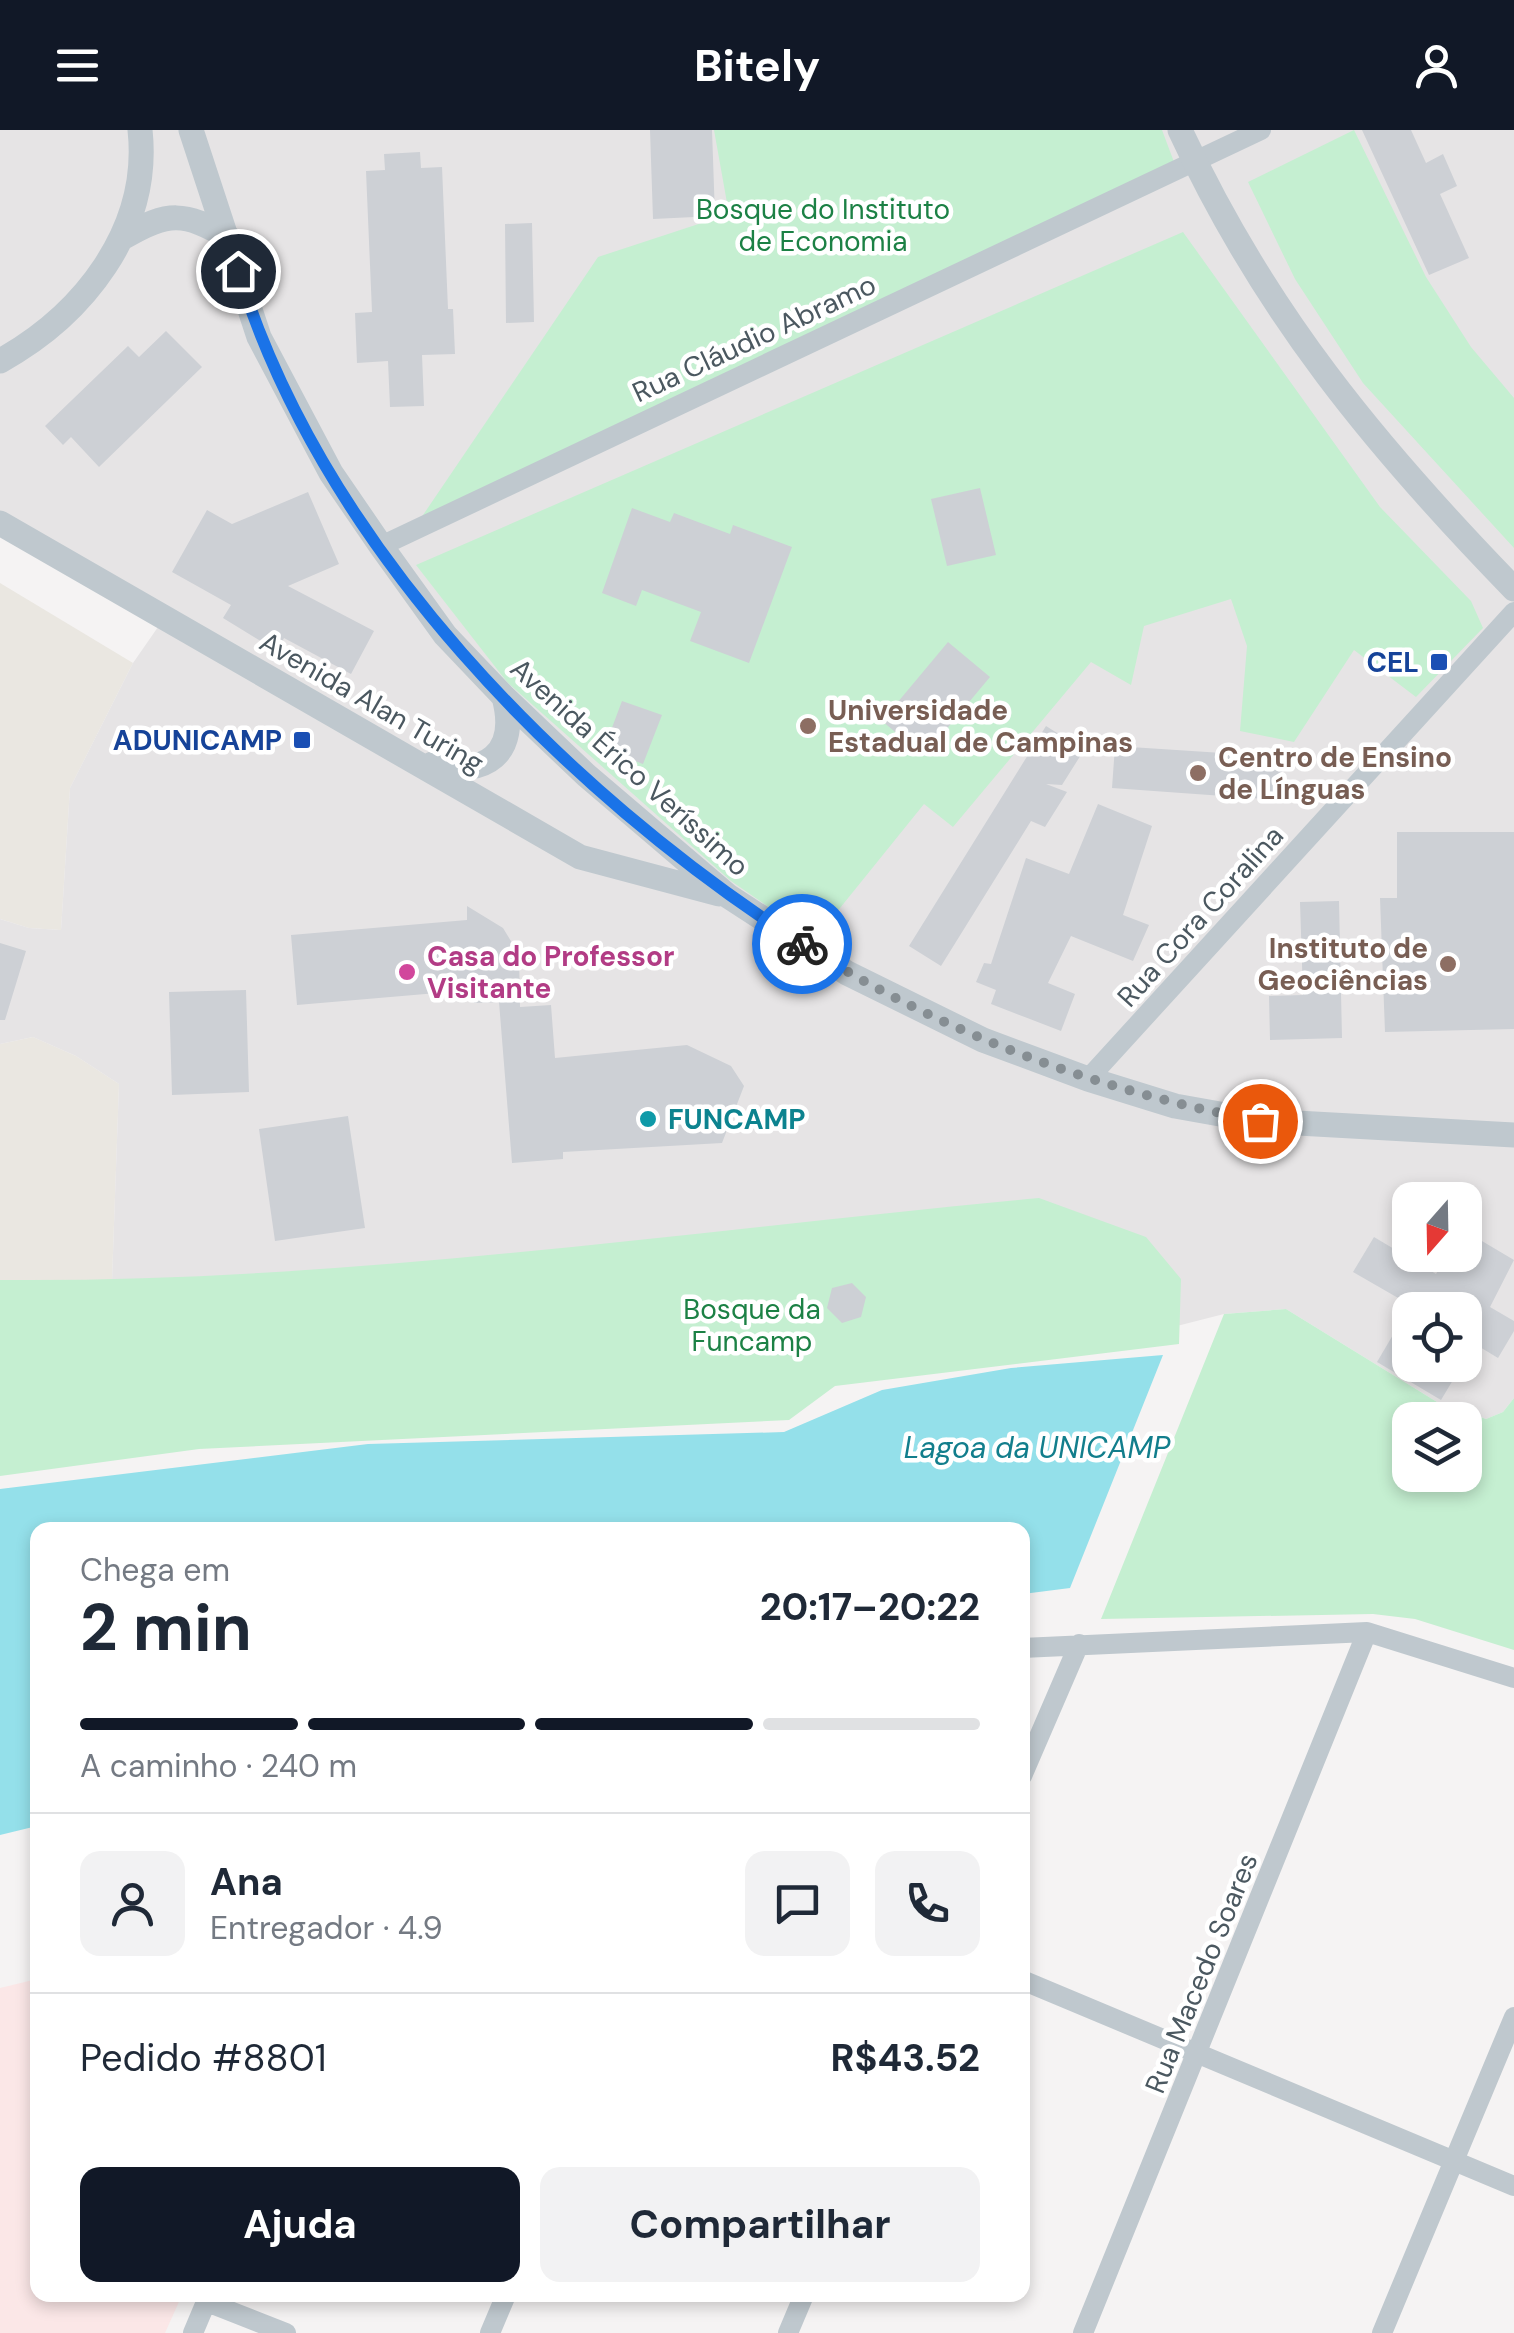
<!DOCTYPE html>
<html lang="pt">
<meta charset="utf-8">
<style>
body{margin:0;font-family:"DM Sans",sans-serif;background:#f2f2f3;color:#1f2937;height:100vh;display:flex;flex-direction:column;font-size:38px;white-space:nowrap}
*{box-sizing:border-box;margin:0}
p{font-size:32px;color:#747a83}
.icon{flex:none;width:55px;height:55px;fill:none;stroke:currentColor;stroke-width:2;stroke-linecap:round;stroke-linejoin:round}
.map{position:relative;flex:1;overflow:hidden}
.details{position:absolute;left:30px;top:1392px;width:1000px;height:780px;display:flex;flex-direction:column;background:#fff;border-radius:20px;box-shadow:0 5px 15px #0003}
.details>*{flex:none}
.needle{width:65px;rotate:200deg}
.fabs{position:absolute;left:1392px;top:1052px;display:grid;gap:20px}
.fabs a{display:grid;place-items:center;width:90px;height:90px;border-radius:20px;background:#fff;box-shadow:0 5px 15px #0003;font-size:50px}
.pin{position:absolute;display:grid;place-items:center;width:85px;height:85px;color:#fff;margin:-42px;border:5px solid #fff;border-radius:50%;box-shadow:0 2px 10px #0007}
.courier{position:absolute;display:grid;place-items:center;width:100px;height:100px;margin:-50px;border:8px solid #1a73e8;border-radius:50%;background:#fff;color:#222;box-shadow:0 2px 12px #0007}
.overview em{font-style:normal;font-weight:700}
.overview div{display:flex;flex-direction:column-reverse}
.overview{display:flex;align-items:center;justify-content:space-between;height:170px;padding:0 50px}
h1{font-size:65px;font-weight:700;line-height:75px}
.bar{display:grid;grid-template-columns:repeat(4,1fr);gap:15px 10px;align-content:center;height:120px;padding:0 50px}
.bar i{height:12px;border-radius:8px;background:#e0e1e3}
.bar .active{background:#111827}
.bar p{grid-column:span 4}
.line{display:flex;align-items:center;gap:25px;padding:0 50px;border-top:2px solid #e0e1e3}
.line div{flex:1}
.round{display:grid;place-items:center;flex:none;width:105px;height:105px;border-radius:20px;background:#f2f2f3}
.button{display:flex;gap:20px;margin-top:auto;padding:20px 50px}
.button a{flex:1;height:115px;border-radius:20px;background:#111827;color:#fff;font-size:40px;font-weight:700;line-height:115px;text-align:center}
.button a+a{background:#f2f2f3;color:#1f2937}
header{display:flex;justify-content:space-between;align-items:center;height:130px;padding:0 50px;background:#111827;color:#fff;font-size:45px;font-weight:700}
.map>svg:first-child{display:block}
</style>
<header><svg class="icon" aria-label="menu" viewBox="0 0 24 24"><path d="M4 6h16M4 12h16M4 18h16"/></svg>Bitely<svg class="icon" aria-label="person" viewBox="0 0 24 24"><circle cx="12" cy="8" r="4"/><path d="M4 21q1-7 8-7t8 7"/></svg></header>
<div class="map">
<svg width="1514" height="2203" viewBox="0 0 1514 2203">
<rect width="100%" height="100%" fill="#f5f3f3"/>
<!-- commercial -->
<path fill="#eae7e1" d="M 0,453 L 133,533 L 70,658 L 61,800 L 29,798 L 0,789 Z
M 33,907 L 76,926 L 119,954 L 112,1151 L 0,1150 L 0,914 Z"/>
<!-- education -->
<path fill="#e6e4e5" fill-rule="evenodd" d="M 0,0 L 1514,0 L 1514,1268 L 1503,1282 L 1486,1289 L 1437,1272 L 1286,1179 L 1224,1184 L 1122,1210 L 112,1151 L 119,954 L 76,926 L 33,907 L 0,914 L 0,789 L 29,798 L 61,800 L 70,658 L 133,533 L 158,497 L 0,396 ZM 1410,1070 L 1465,1070 L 1465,1125 L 1410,1125 ZM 1410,1180 L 1465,1180 L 1465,1235 L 1410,1235 Z"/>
<!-- medical -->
<path fill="#fbe7e7" d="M 37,1849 L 38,2165 L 182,2165 L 165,2203 L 0,2203 L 0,1858 Z"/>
<!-- green -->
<path fill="#c5efd1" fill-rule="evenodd" d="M 714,0 L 1162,0 L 1174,32 L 421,388 L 598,127 L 729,84 Z
M 1354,0 L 1426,147 L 1471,217 L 1514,268 L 1514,418 L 1363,253 L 1295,149 L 1248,52 Z
M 1183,102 L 1380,377 L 1471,471 L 1483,498 L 1416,567 L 1354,520 L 1294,612 L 1240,601 L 1247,516 L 1231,469 L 1144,496 L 1131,555 L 1091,532 L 953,697 L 924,674 L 815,809 L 731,751 L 507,552 L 416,435 Z
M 1039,1068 L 1146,1107 L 1181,1149 L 1179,1214 L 835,1256 L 789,1290 L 199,1319 L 0,1346 L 0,1150 C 348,1153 693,1100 1039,1068 Z
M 1286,1179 L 1437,1272 L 1486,1289 L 1503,1282 L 1514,1268 L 1514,1520 L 1415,1489 L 1373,1484 L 1101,1489 L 1224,1184 ZM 1465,1290 L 1465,1345 L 1410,1345 L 1410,1290 Z"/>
<!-- water -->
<path fill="#94e0ea" d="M 1163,1225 L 1070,1458 L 1023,1464 L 1022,1400 L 38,1400 L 37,1696 L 0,1705 L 0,1359 L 368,1314 L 784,1302 L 882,1260 L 1011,1238 Z"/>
<!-- building -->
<path fill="#cdd0d5" d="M 650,0 L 712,0 L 715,86 L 653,89 Z
M 1362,0 L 1411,0 L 1426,33 L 1443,24 L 1457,56 L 1440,64 L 1469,128 L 1429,145 Z
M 420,22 L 421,38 L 442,37 L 448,179 L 453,179 L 455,224 L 422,225 L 424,276 L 390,277 L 388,231 L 357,233 L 355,183 L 372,182 L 366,41 L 385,40 L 384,24 Z
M 532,93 L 534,192 L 506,193 L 505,94 Z
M 166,201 L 202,237 L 99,337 L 71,307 L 63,315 L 45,296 L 128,216 L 139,227 Z
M 980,358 L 996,425 L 947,436 L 931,369 Z
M 308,362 L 339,434 L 288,456 L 374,501 L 351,544 L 284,508 L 277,521 L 223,488 L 231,475 L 172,442 L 207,380 L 232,394 Z
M 632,378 L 670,392 L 674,383 L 730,404 L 733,395 L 792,417 L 749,533 L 690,511 L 701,482 L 642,460 L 636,476 L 602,463 Z
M 948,512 L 990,547 L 924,626 L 882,591 Z
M 622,571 L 662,585 L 643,634 L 604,619 Z
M 1046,596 L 1084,620 L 1062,655 L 1046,654 L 1067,662 L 1045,697 L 1031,691 L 941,836 L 909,816 Z
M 1115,616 L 1283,627 L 1280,670 L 1112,658 Z
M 1098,674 L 1152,696 L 1123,785 L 1149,795 L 1133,831 L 1071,806 L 1048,853 L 1075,864 L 1061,901 L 991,874 L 996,860 L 976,852 L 984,833 L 991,834 L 1026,728 L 1069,744 Z
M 1397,702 L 1514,702 L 1514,899 L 1385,902 L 1380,768 L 1397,768 Z
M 1339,771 L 1342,908 L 1270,910 L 1269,866 L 1303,865 L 1300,772 Z
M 467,776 L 503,798 L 519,824 L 520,877 L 551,875 L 555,928 L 687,915 L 731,936 L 744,956 L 722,1013 L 563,1022 L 563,1029 L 512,1033 L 499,872 L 474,873 L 472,860 L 297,875 L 291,805 L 467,790 Z
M 0,813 L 26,821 L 5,890 L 0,890 Z
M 246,860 L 249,962 L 172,965 L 169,862 Z
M 348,986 L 365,1098 L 275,1111 L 259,999 Z
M 1465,1101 L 1514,1130 L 1490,1177 L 1514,1191 L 1514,1201 L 1498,1228 L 1465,1208 L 1465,1180 L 1419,1180 L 1353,1142 L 1374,1107 L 1436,1144 L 1447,1125 L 1465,1125 Z
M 852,1153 L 866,1167 L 861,1187 L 842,1193 L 827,1178 L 832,1158 Z
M 1410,1176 L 1410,1235 L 1462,1235 L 1441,1270 L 1377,1232 Z"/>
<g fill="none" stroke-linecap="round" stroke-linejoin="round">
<!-- minor -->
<path stroke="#bfc8ce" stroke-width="20" d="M 381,416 L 1261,0
M 1088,949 L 1514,482
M 1022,1518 L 1367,1502 L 1514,1548
M 1022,1646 L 1079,1514
M 1022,1850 L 1514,2056
M 207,2172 L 286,2203
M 193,2203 L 209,2165
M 490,2203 L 506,2165
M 788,2203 L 804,2165
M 1083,2203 L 1367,1502
M 1382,2203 L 1514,1887"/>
<!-- tertiary -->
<path stroke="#bfc8ce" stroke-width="25" d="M 191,0 L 259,207 L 331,343 L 381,416 L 445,505 L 504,567 L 586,645 L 728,766 L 847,843 L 983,910 L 1088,949 L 1175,976 L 1259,991 L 1514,1005
M 1180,0 C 1264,182 1376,317 1514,459
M 124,107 C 169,81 184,82 228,107
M 0,231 C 83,185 151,100 140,0
M 0,393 L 580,727 L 719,764
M 432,634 C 486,648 519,623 504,567"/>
</g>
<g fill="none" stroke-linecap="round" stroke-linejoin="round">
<!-- done -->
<path stroke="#868e93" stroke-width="10" stroke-dasharray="0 18" d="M 802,814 C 941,903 1098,961 1260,991"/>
<!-- route -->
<path stroke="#1a73e8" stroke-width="12" d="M 238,141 C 324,418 563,660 802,814"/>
</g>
<!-- markers -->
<g fill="#1a4fb4" stroke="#fff" stroke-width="4">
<rect x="1429" y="522" width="20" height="20" rx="5"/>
<rect x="292" y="600" width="20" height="20" rx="5"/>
</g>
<g fill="#8d6e63" stroke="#fff" stroke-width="4">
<circle cx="808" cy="596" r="10"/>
<circle cx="1198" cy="643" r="10"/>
<circle cx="1448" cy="834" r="10"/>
</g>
<circle fill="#d1479c" stroke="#fff" stroke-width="4" cx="407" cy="842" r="10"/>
<circle fill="#0f9aa8" stroke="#fff" stroke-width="4" cx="648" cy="989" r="10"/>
<g text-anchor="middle" stroke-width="9" stroke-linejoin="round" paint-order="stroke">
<!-- park labels -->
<g font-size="28" fill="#1c8145" stroke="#fff">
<text x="823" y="89">Bosque do Instituto<tspan x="823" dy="32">de Economia</tspan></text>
<text x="752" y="1189">Bosque da<tspan x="752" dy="32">Funcamp</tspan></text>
</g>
<!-- street labels -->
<g font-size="28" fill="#4b5860" stroke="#fff">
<text transform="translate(754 208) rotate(-25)" y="10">Rua Cláudio Abramo</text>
<text transform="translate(372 572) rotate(30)" y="10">Avenida Alan Turing</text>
<text transform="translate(630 637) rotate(42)" y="10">Avenida Érico Veríssimo</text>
<text transform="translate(1200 786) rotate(-48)" y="10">Rua Cora Coralina</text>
<text transform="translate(1201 1843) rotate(-68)" y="10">Rua Macedo Soares</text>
</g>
<!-- transit labels -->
<g font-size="28" font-weight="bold" fill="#164399" stroke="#fff" text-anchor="end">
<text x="1419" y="542">CEL</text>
<text x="282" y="620">ADUNICAMP</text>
</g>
<!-- education labels -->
<g font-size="28" font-weight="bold" fill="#785e54" stroke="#fff" text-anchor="start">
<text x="828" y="590">Universidade<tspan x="828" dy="32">Estadual de Campinas</tspan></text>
<text x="1218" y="637">Centro de Ensino<tspan x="1218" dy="32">de Línguas</tspan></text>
<text x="1428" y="828" text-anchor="end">Instituto de<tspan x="1428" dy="32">Geociências</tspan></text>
</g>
<!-- hotel labels -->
<g font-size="28" font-weight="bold" fill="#b23c85" stroke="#fff" text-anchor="start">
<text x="427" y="836">Casa do Professor<tspan x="427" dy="32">Visitante</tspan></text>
</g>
<!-- culture labels -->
<g font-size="28" font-weight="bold" fill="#0d838f" stroke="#fff" text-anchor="start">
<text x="668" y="999">FUNCAMP</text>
</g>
<!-- water labels -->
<g font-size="30" font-style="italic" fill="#127e8c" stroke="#fff">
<text x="1037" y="1328">Lagoa da UNICAMP</text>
</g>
</g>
</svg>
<div class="fabs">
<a><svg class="needle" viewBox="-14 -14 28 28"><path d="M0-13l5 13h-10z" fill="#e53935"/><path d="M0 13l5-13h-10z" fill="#747a83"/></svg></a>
<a><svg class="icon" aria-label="locate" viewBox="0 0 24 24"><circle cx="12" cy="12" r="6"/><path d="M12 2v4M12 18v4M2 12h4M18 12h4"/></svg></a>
<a><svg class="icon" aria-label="layers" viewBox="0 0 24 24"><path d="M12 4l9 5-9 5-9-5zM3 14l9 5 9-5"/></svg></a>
</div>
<div class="pin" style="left:1260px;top:991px;background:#ea580c"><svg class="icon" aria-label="bag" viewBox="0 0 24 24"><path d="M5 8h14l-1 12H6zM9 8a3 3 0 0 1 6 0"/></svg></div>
<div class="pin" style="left:238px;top:141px;background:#1f2937"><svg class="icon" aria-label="home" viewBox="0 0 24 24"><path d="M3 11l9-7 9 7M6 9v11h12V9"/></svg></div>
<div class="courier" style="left:802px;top:814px"><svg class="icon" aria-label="bike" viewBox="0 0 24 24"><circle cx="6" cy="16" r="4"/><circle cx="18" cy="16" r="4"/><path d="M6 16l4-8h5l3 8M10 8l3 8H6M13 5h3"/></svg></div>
<section class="details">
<div class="overview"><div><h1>2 min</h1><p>Chega em</p></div><em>20:17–20:22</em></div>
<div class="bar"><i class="active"></i><i class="active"></i><i class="active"></i><i></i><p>A caminho · 240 m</p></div>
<div class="line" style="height:180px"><a class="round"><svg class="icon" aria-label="person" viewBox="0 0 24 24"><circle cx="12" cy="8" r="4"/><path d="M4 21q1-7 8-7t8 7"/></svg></a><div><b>Ana</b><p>Entregador · 4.9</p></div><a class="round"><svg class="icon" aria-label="chat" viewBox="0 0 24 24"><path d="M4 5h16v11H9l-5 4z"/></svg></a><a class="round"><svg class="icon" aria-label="phone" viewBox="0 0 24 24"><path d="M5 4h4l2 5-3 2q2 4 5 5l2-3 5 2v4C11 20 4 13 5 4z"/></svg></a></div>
<div class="line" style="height:130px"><div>Pedido #8801</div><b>R$43.52</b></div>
<div class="button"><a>Ajuda</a><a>Compartilhar</a></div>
</section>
</div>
